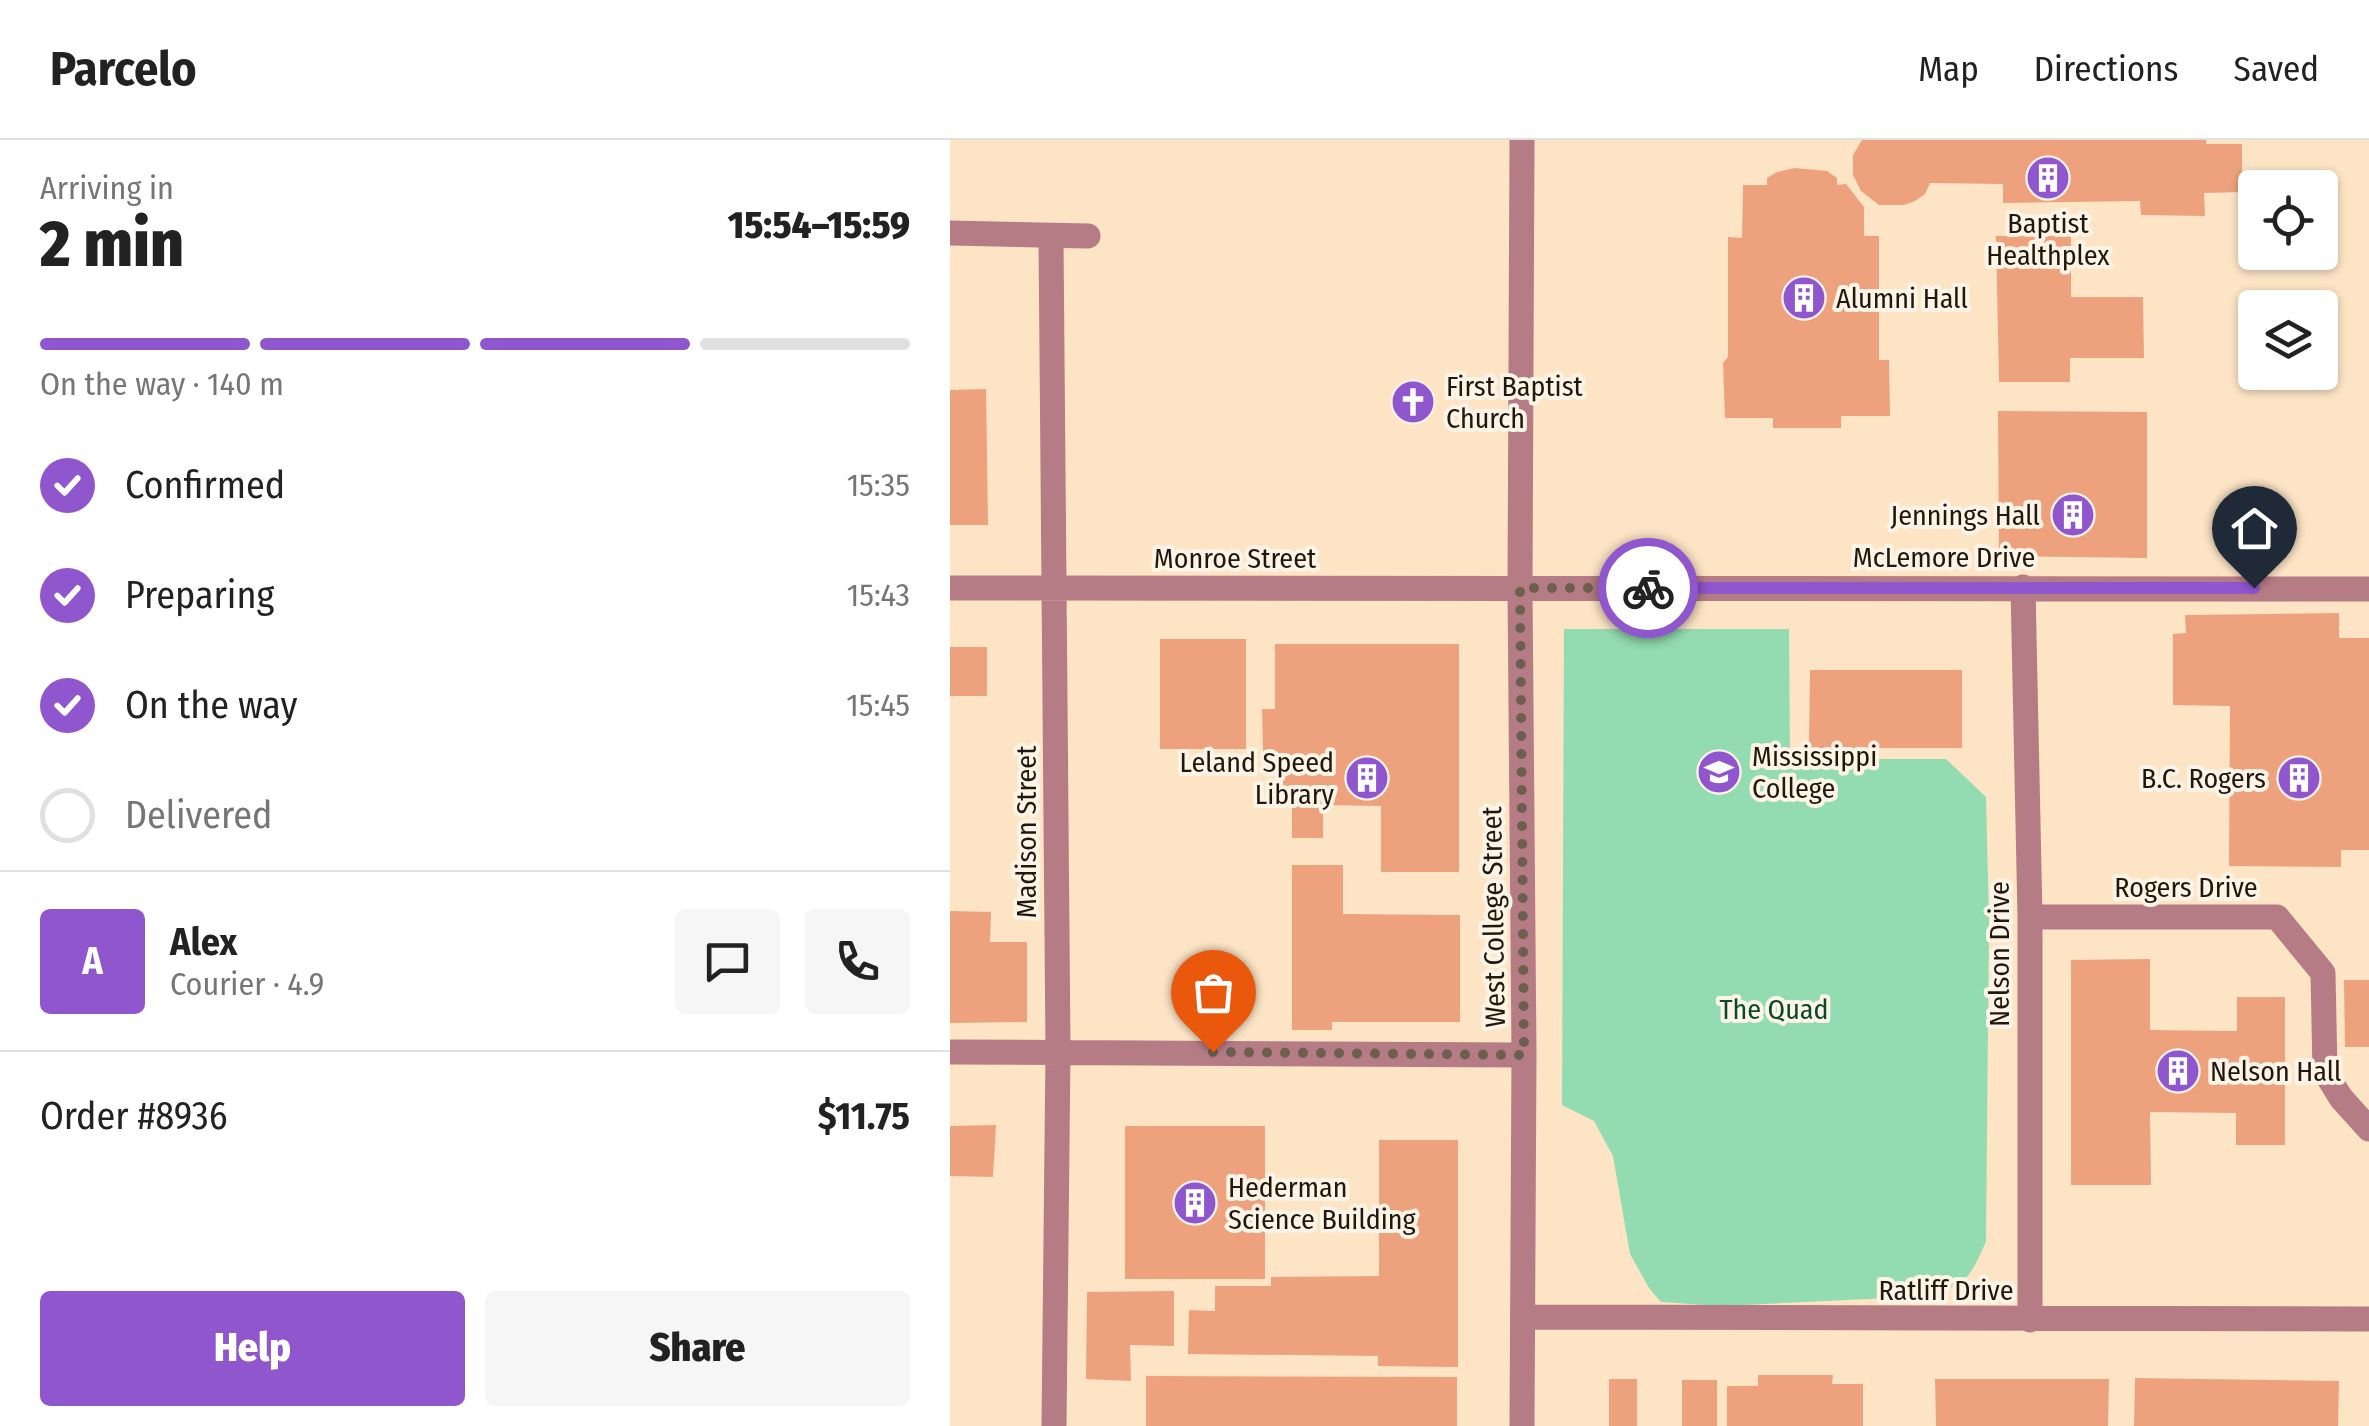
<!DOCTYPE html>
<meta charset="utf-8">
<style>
body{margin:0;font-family:"Fira Sans Condensed",sans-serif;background:#f6f6f6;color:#222;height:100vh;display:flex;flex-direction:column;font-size:38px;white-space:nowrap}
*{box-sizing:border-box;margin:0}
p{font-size:32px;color:#767676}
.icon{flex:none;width:55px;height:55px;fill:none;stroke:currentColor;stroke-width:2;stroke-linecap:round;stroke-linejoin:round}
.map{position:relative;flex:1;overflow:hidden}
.drawer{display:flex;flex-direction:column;background:#fff;width:950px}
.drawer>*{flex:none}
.controls{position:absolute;left:1288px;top:30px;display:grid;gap:20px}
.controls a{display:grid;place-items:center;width:100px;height:100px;border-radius:10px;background:#fff;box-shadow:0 2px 8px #0004;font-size:50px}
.pin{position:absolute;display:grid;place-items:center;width:85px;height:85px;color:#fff;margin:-102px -42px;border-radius:50% 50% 50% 0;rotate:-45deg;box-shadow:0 0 10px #0007}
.pin .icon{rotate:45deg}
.courier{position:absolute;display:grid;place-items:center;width:100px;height:100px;margin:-50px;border:8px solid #8f56cd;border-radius:50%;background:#fff;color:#222;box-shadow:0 2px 12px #0007}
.overview em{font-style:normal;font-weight:800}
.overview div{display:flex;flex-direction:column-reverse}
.overview{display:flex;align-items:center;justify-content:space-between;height:170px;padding:0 40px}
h1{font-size:65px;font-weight:800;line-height:75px}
.bar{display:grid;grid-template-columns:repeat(4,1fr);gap:15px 10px;align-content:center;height:120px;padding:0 40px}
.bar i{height:12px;border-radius:8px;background:#e0e0e0}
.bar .selected{background:#8f56cd}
.bar p{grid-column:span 4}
.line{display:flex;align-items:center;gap:25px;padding:0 40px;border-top:2px solid #e0e0e0}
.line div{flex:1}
.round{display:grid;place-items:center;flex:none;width:105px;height:105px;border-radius:10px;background:#f6f6f6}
ol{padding:0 40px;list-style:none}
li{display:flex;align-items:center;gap:30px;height:110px}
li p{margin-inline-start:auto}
li .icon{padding:10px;border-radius:50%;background:#8f56cd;color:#fff;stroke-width:4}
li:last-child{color:#767676}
li i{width:55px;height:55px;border:5px solid #e0e0e0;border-radius:50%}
.primary-button{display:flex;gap:20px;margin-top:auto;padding:20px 40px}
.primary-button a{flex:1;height:115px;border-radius:10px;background:#8f56cd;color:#fff;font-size:40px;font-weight:800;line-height:115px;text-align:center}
.primary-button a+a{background:#f6f6f6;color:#222}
header{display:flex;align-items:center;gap:60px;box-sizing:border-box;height:140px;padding:0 50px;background:#fff;border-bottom:2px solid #e0e0e0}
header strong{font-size:48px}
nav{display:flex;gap:55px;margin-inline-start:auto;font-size:35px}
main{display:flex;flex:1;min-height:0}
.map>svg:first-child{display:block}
</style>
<header>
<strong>Parcelo</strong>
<nav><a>Map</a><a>Directions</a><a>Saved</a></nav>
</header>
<main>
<section class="drawer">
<div class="overview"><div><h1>2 min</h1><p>Arriving in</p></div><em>15:54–15:59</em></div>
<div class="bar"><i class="selected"></i><i class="selected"></i><i class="selected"></i><i></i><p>On the way · 140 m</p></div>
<ol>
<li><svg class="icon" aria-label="check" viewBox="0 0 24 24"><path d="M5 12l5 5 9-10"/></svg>Confirmed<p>15:35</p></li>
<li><svg class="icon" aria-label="check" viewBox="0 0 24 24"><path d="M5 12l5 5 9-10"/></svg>Preparing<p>15:43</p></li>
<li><svg class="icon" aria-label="check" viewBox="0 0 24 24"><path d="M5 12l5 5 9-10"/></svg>On the way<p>15:45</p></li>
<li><i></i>Delivered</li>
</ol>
<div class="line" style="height:180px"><b class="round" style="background:#8f56cd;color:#fff">A</b><div><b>Alex</b><p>Courier · 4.9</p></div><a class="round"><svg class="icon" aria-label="chat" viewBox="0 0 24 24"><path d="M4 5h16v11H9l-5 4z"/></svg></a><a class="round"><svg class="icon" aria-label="phone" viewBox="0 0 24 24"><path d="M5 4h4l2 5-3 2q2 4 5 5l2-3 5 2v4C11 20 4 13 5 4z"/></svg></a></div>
<div class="line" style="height:130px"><div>Order #8936</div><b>$11.75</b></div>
<div class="primary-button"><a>Help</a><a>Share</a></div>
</section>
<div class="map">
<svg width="1419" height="1286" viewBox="0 0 1419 1286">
<rect width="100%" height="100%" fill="#fce4c5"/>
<!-- green -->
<path fill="#93dcb1" d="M 614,489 L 839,489 L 840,619 L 996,619 L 1036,657 L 1039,782 L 1036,1101 C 1022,1135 1016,1145 980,1156 L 771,1166 L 711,1162 L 699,1148 L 680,1114 L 663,1016 L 644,981 L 612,965 Z"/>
<!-- building -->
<path fill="#eda27d" d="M 912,0 L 1256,0 L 1256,4 L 1292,4 L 1292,52 L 1254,53 L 1255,76 L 1191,75 L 1190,61 L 1053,63 L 1053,44 L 980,43 L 975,54 L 965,61 L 954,65 L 929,65 L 911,51 L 903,35 L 903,15 Z
M 844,28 L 877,31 L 887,38 L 887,45 L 896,44 L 914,67 L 914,96 L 929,96 L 929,220 L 939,220 L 940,276 L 891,276 L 891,288 L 823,288 L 823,278 L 775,278 L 773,223 L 778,217 L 778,97 L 792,98 L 793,45 L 817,45 L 817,38 L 827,32 Z
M 1046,96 L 1121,96 L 1121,157 L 1193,157 L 1194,218 L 1120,218 L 1120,242 L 1049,242 Z
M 36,249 L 38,385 L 0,385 L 0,250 Z
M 1048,271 L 1197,272 L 1197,418 L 1049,416 Z
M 1389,473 L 1389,498 L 1419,498 L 1419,710 L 1391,710 L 1391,727 L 1279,726 L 1280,566 L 1223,565 L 1223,494 L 1236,493 L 1235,475 Z
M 210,499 L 296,499 L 296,609 L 210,609 Z
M 325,504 L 509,504 L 509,732 L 431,732 L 431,666 L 373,665 L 373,698 L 342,698 L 342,665 L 325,665 L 325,612 L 313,611 L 312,569 L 325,569 Z
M 0,507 L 37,507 L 37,556 L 0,556 Z
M 860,530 L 1012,530 L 1012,608 L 859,608 Z
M 342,725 L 393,725 L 393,774 L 510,775 L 510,882 L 382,882 L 382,890 L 342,890 Z
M 0,771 L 41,772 L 40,802 L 77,802 L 77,882 L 0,883 Z
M 1200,819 L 1200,890 L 1287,891 L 1287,857 L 1335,857 L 1335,1005 L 1286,1005 L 1286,973 L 1200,972 L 1201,1045 L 1121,1045 L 1121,820 Z
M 1394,840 L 1419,840 L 1419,907 L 1395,907 Z
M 46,985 L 43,1037 L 0,1036 L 0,986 Z
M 175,986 L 315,986 L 315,1139 L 175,1139 Z
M 429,1000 L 508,1000 L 508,1227 L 428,1226 L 428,1216 L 238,1214 L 239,1170 L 265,1171 L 265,1146 L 321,1146 L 321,1137 L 429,1136 Z
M 224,1151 L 224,1206 L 180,1205 L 181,1241 L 136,1239 L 137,1152 Z
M 808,1235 L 883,1235 L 882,1244 L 913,1244 L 913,1286 L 777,1286 L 777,1246 L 808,1246 Z
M 196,1236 L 507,1237 L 507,1286 L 196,1286 Z
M 1185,1238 L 1389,1241 L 1388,1286 L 1184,1286 Z
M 659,1239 L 687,1239 L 687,1286 L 659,1286 Z
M 985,1239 L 1159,1239 L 1158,1286 L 986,1286 Z
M 732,1240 L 767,1240 L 767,1286 L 732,1286 Z"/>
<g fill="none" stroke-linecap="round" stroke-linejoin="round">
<!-- minor -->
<path stroke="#b67c85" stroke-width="25" d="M 0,93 L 138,96
M 101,98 L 108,911 L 104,1286
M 1073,447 L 1080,777 L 1080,1180
M 0,448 L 1419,449
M 1080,777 L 1327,777 L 1373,833 L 1375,932 L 1391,958 L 1419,989
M 0,912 L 574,915
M 573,1177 L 1419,1179
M 572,1286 L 574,915 L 570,448 L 572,0"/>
</g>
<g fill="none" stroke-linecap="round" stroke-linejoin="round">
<!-- done -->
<path stroke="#6d5f4d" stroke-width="10" stroke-dasharray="0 18" d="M 263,912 L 574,915 L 570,448 L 698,448"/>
<!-- route -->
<path stroke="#8f56cd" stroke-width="12" d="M 698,448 L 1304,448"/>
</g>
<!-- icons -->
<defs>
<symbol id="building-disc" viewBox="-11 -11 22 22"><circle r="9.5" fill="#8f56cd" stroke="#fdf4e7"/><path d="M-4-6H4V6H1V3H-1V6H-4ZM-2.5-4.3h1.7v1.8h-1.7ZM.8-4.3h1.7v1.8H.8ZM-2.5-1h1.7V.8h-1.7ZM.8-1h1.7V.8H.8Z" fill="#fff"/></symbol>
<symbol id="church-disc" viewBox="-11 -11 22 22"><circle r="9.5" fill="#8f56cd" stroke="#fdf4e7"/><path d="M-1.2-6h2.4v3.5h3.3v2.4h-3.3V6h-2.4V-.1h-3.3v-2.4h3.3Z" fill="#fff"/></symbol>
<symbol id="university-disc" viewBox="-11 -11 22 22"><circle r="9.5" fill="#8f56cd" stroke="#fdf4e7"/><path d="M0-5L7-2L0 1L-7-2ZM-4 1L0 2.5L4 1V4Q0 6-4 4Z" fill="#fff"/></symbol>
</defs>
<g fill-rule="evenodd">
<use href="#building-disc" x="1073" y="13" width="50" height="50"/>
<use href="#building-disc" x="829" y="133" width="50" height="50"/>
<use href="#church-disc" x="438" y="237" width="50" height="50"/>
<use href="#building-disc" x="1098" y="350" width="50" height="50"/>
<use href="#university-disc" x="744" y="607" width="50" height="50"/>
<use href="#building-disc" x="392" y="613" width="50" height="50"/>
<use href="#building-disc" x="1324" y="613" width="50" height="50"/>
<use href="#building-disc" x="1203" y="906" width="50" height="50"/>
<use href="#building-disc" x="220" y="1038" width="50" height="50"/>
</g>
<g text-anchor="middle" stroke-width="8" stroke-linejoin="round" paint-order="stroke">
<!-- poi labels -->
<g font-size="28" fill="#20180d" stroke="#fdf4e7" text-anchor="start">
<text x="1098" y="93" text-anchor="middle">Baptist<tspan x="1098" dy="32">Healthplex</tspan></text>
<text x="886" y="168">Alumni Hall</text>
<text x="496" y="256">First Baptist<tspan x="496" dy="32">Church</tspan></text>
<text x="1090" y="385" text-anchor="end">Jennings Hall</text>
<text x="802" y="626">Mississippi<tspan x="802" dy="32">College</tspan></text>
<text x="384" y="632" text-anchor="end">Leland Speed<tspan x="384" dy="32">Library</tspan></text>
<text x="1316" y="648" text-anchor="end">B.C. Rogers</text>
<text x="1260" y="941">Nelson Hall</text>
<text x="278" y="1057">Hederman<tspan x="278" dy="32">Science Building</tspan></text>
</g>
<!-- street labels -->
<g font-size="28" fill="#20180d" stroke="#fdf4e7">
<text x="994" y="427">McLemore Drive</text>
<text x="285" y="428">Monroe Street</text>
<text transform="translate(76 692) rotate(-90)" y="10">Madison Street</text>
<text x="1236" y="757">Rogers Drive</text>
<text transform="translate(543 777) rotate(-91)" y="10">West College Street</text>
<text transform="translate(1049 814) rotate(-90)" y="10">Nelson Drive</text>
<text x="996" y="1160">Ratliff Drive</text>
</g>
<!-- park labels -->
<g font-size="28" fill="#094a2d" stroke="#fdf4e7">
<text x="824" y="879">The Quad</text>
</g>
</g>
</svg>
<div class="controls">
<a><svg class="icon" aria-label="locate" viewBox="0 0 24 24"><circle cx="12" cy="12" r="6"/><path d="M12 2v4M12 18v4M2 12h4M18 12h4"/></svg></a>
<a><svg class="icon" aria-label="layers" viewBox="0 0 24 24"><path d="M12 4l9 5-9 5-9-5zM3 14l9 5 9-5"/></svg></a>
</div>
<div class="pin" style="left:263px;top:912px;background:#ea580c"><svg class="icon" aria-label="bag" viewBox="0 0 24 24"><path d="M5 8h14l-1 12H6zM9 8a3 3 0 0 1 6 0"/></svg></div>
<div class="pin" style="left:1304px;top:448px;background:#1f2937"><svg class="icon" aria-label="home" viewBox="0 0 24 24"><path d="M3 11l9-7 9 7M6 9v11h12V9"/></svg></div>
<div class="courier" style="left:698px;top:448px"><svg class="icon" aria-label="bike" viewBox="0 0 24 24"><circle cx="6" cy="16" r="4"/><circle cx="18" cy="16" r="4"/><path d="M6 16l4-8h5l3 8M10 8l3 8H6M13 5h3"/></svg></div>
</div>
</main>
